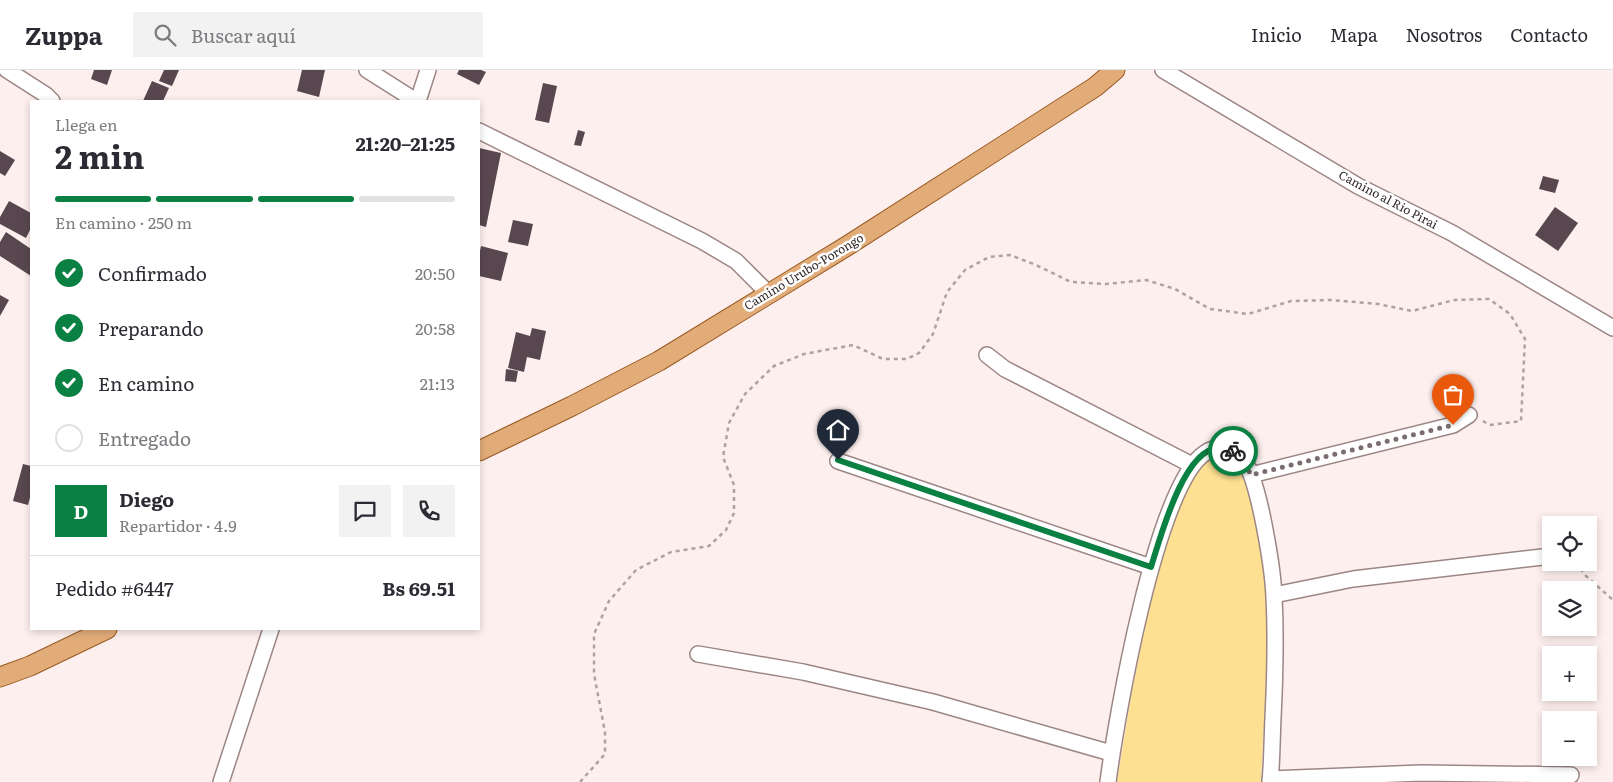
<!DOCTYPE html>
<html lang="es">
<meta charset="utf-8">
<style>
body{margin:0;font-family:Literata,serif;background:#f2f2f3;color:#2b2b33;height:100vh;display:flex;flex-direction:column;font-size:19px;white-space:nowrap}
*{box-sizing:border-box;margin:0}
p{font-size:16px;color:#7c7c81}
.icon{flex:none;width:28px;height:28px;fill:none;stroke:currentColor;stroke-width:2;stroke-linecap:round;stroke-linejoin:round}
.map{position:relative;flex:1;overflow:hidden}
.sheet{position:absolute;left:30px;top:30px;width:450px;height:530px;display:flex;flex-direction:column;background:#fff;border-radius:0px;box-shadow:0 2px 8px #0003}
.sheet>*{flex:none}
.buttons{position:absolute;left:1542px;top:446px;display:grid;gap:10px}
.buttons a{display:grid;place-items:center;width:55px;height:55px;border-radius:0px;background:#fff;box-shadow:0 2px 8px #0003;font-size:25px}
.pin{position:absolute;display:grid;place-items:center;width:42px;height:42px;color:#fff;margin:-51px -21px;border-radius:50% 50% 50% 0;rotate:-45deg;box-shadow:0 0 5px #0007}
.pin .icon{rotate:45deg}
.courier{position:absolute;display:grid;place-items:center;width:50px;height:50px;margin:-25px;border:4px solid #0b8043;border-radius:50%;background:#fff;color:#222;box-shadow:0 1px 6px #0007}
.summary em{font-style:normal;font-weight:700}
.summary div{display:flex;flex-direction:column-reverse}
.summary{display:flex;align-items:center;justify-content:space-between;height:85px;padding:0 25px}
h1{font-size:32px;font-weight:700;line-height:38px}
.bar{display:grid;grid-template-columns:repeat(4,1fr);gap:8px 5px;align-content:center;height:60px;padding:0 25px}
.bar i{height:6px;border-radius:4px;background:#e1e1e2}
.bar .active{background:#0b8043}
.bar p{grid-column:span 4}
.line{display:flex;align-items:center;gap:12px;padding:0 25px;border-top:1px solid #e1e1e2}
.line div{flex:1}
.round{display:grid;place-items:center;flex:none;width:52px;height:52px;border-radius:0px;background:#f2f2f3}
ol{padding:0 25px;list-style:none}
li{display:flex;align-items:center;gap:15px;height:55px}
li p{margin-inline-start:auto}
li .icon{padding:5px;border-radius:50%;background:#0b8043;color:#fff;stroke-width:4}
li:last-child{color:#7c7c81}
li i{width:28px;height:28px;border:2px solid #e1e1e2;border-radius:50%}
header{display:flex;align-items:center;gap:30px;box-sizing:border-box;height:70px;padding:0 25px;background:#fff;border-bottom:1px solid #e1e1e2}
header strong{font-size:24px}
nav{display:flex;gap:28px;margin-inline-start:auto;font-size:18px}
.search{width:350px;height:45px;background:#f2f2f3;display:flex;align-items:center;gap:12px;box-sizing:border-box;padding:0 18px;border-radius:0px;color:#7c7c81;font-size:19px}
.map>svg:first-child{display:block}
</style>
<header>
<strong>Zuppa</strong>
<div class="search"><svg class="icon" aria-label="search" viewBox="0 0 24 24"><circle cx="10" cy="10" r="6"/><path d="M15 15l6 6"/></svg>Buscar aquí</div>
<nav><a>Inicio</a><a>Mapa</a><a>Nosotros</a><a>Contacto</a></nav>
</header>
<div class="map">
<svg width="1613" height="712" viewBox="0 0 1613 712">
<rect width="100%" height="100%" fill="#fdefed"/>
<!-- green -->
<path fill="#fde092" d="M 1224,385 C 1227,386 1231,388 1234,390 C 1242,399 1245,414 1249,425 C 1276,513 1265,620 1261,712 L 1117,712 L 1132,620 L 1158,496 L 1180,436 L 1200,396 L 1213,386 Z"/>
<!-- building -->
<path fill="#59474f" d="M 94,0 L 112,0 L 107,15 L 91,9 Z
M 164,0 L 179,0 L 172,16 L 159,11 Z
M 302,0 L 325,0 L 319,27 L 297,21 Z
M 459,0 L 481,0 L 486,2 L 479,15 L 457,4 Z
M 152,11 L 169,18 L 163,31 L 143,31 Z
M 543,13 L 557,16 L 549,53 L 535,50 Z
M 578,60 L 585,62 L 581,76 L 574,75 Z
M 479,78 L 501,83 L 486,157 L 479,155 Z
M 0,81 L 15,90 L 5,106 L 0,103 Z
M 1543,106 L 1559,110 L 1555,123 L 1539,119 Z
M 9,131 L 31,143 L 31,158 L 26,168 L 0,154 L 0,147 Z
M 1555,137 L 1578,153 L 1558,181 L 1535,165 Z
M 513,150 L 533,154 L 528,176 L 508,172 Z
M 6,162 L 31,179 L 31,206 L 0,186 L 0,172 Z
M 481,176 L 508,183 L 501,211 L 479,206 L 479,186 Z
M 0,225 L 9,230 L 0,246 Z
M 532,258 L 546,261 L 540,290 L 527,287 L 524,302 L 508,298 L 516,262 L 530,266 Z
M 506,299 L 518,301 L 516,312 L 505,311 Z
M 23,394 L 31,396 L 31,424 L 28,435 L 13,431 Z"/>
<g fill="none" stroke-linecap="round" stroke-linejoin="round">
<defs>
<path id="minor" d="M 7,0 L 46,25 L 52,31
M 367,0 L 416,31
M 1163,0 L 1358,116 L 1452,163 L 1613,258
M 418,31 L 428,0
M 479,61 L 702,171 L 736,191 L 768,223
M 987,285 L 1005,299 L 1192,395
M 838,391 L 1151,497
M 1251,405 L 1453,355 L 1469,345
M 1274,525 L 1353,509 L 1551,486
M 698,584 L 803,602 L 933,632 L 1111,683
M 1270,709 L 1421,703 L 1571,705
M 221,712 L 271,559
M 1108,712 C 1116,650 1156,415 1205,383 C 1217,375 1233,377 1242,388 C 1259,406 1273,501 1274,527 C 1276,567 1275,608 1273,648 C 1272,669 1272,691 1270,712"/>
<path id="major" d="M 479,381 L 572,336 L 659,291 L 847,176 L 1095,17 L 1115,0
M 0,607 L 30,596 L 107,559"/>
</defs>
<!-- minor casing -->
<use href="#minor" stroke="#9c8684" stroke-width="18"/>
<!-- major casing -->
<use href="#major" stroke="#985a23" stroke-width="21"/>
<!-- path -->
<path stroke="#aea2a0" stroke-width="2.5" stroke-dasharray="4 4" stroke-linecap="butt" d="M 1576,492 L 1586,506 L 1613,530
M 580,712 L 605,684 L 605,662 L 594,604 L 594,564 L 609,531 L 636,500 L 671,482 L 709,476 L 726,460 L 734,443 L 734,415 L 723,387 L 729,353 L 745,324 L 774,296 L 804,284 L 853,275 L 883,289 L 907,289 L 919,283 L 933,264 L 947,222 L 965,200 L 989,187 L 1010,185 L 1036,195 L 1071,212 L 1106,214 L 1146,210 L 1175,219 L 1210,239 L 1248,244 L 1291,231 L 1331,230 L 1378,234 L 1412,241 L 1454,230 L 1489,229 L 1510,244 L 1525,269 L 1521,351 L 1490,355 L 1481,350"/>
<!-- minor -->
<use href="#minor" stroke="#fff" stroke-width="15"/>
<!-- major -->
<use href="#major" stroke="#e2ac79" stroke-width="19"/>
</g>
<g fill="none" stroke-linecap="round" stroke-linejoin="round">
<!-- done -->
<path stroke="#796e6d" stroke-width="5" stroke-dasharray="0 9" d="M 1233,381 L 1243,389 L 1251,405 L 1453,355"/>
<!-- route -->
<path stroke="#0b8043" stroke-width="6" d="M 838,390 L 1151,497 C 1160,469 1183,380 1218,378 C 1224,378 1229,377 1233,381"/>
</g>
<g text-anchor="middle" stroke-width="5" stroke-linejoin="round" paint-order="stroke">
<!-- street labels -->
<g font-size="12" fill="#322928" stroke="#fff">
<text transform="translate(1388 130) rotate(28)" y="4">Camino al Rio Pirai</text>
<text transform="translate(804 202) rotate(-31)" y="4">Camino Urubo-Porongo</text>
</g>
</g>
</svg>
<div class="buttons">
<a><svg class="icon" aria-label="locate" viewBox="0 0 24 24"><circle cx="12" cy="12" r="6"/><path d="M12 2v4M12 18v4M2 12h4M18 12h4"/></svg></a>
<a><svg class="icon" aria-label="layers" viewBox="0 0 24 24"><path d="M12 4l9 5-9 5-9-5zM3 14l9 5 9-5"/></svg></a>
<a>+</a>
<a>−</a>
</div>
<div class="pin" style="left:1453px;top:355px;background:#ea580c"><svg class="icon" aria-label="bag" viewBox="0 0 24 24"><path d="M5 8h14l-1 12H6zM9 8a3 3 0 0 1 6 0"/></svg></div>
<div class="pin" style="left:838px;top:390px;background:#1f2937"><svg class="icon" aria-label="home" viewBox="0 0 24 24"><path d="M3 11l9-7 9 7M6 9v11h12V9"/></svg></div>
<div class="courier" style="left:1233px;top:381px"><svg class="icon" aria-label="bike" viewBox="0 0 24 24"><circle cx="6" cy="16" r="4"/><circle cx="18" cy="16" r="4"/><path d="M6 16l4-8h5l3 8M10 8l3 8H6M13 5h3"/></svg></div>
<section class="sheet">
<div class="summary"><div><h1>2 min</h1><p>Llega en</p></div><em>21:20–21:25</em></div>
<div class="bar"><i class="active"></i><i class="active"></i><i class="active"></i><i></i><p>En camino · 250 m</p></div>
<ol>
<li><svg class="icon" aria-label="check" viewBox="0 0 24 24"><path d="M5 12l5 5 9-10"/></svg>Confirmado<p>20:50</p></li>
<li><svg class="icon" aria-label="check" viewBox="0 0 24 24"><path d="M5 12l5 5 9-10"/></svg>Preparando<p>20:58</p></li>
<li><svg class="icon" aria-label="check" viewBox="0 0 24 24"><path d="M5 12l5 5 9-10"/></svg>En camino<p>21:13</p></li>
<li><i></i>Entregado</li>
</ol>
<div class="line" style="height:90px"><b class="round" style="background:#0b8043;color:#fff">D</b><div><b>Diego</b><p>Repartidor · 4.9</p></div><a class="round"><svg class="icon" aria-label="chat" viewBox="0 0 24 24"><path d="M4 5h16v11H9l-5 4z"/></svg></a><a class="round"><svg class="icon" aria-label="phone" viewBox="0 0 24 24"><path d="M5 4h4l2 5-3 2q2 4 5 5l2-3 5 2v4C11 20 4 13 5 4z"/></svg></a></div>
<div class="line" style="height:65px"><div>Pedido #6447</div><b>Bs 69.51</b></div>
</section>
</div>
